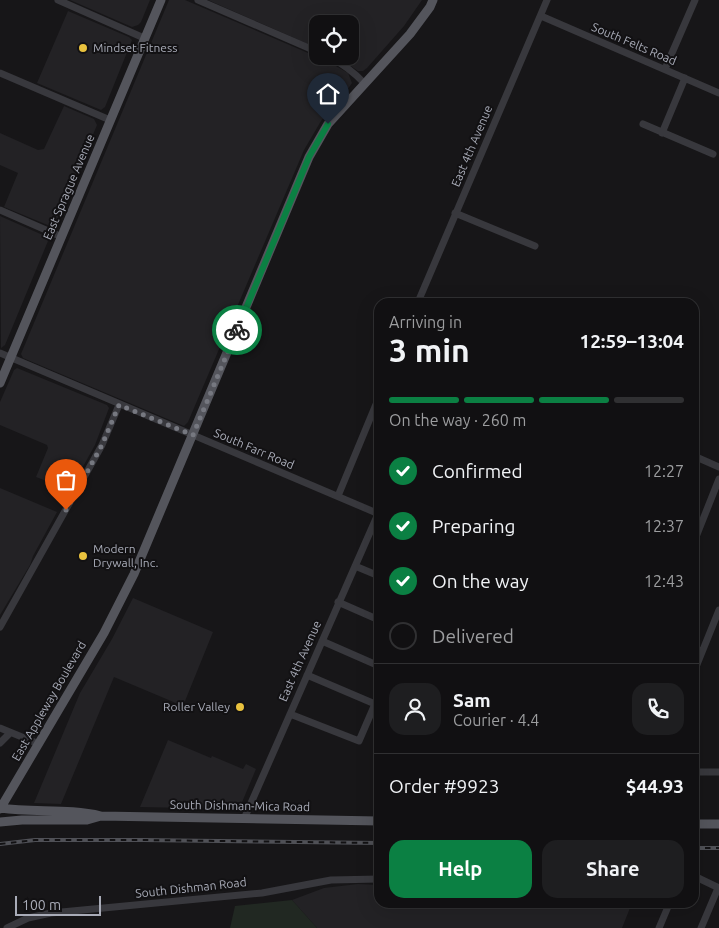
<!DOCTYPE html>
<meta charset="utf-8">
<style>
body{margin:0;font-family:Ubuntu,sans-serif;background:#1e1e20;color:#f1f3f6;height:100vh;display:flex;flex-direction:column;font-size:19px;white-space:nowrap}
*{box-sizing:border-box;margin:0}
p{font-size:16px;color:#9c9d9f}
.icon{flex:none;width:28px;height:28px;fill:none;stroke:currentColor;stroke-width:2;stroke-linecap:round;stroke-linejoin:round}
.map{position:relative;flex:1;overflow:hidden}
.details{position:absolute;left:374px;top:298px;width:325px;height:610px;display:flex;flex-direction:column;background:#111012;border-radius:15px;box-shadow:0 5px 20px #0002,0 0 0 1px #303032}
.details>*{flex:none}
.fabs{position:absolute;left:309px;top:15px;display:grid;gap:10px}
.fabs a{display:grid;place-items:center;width:50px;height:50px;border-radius:10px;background:#111012;box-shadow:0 5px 20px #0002,0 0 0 1px #303032;font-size:25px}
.scale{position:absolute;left:15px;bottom:12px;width:86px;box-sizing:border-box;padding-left:5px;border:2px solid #a9acb8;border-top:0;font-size:14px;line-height:18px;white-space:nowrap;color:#a9acb8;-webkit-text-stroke:4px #121113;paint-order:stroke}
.pin{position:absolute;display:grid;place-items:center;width:42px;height:42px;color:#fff;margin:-51px -21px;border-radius:50% 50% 50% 0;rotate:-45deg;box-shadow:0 0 5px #0007}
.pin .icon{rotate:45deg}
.courier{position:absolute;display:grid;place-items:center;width:50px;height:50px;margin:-25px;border:4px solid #0b8043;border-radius:50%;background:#fff;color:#222;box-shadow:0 1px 6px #0007}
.overview em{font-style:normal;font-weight:700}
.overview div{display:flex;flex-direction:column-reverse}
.overview{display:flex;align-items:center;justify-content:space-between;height:85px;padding:0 15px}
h1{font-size:32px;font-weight:700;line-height:38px}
.bar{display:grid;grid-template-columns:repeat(4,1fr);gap:8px 5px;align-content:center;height:60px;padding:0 15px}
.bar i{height:6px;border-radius:4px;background:#303032}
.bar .active{background:#0b8043}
.bar p{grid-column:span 4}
.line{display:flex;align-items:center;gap:12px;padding:0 15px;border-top:1px solid #303032}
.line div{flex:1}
.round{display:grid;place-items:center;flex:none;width:52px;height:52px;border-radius:15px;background:#1e1e20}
ol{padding:0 15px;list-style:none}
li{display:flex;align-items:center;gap:15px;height:55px}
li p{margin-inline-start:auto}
li .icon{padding:5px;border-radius:50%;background:#0b8043;color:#fff;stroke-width:4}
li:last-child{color:#9c9d9f}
li i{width:28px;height:28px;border:2px solid #303032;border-radius:50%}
.cta{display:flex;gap:10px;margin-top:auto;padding:10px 15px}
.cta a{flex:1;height:58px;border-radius:15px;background:#0b8043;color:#fff;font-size:20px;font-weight:700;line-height:58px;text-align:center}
.cta a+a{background:#1e1e20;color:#f1f3f6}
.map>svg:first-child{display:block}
</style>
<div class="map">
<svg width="719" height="928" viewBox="0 0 719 928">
<rect width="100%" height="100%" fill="#171618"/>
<!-- built -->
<path fill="#232225" d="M 70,0 L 150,0 L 141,22 L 138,25 L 132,27 Z
M 169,0 L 185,0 L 329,62 L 348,73 L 352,83 L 350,86 L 321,121 L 304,150 L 188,422 L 184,426 L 23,358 L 21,354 Z
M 208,0 L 422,0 L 404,26 L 367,68 L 363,71 L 358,71 L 336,56 L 350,56 L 350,24 L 318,24 L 317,48 Z
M 68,11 L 129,37 L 132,40 L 105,107 L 101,110 L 37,83 Z
M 64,106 L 94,119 L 97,125 L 56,224 L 50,226 L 4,207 L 18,173 L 0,165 L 0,133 L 38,150 L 44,149 Z
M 0,216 L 45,236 L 48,241 L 5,345 L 1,348 Z
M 17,368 L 107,405 L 109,408 L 95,445 L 70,490 L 36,477 L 48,448 L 47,445 L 0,425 L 0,402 L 14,370 Z
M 0,488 L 57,512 L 33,556 L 30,565 L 0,615 Z
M 133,598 L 213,632 L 183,706 L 114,677 L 61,804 L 34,803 L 80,693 L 112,639 Z
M 168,740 L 211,758 L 212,756 L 243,769 L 246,764 L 256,769 L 240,807 L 237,809 L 140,807 Z
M 358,884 L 379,885 L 379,902 L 632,903 L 622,928 L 317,928 L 292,900 L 324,888 Z"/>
<!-- green -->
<path fill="#212822" d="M 292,900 L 317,928 L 230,928 L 235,906 Z"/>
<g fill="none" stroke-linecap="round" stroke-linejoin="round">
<!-- minor -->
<path stroke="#38383d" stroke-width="7" d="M 58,0 L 144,38
M 198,0 L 318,52
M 541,16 L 719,93
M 328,56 C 341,63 354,72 364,83
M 665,69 L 695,0
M 0,73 L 110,120
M 643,124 L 713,154
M 662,133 L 685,78
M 0,210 L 62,237
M 455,213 L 535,246
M 418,302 L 547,0
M 0,353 L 379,514
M 694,456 L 719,467
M 338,496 L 379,397
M 694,542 L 719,479
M 355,566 L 379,576
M 338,602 L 379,620
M 0,627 L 102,445 L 119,405
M 322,641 L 379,666
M 694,648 L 702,652
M 694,672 L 719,610
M 290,714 L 359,741 L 375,704 L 307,675
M 0,728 L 39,744
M 0,743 L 10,733
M 694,772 L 719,772
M 244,819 L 378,514
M 694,876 L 719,888
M 7,928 L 28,918 L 51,913 L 262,893 L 331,880 L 379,879
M 659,928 L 670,902
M 701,928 L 718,888"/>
<!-- major -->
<path stroke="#54555c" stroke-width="9" d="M 0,383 L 161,0
M 0,808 C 34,813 68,808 101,816 L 379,821
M 0,809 L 104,633 L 134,574 L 309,157 L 328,124 L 410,34 L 430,7 L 433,0
M 0,822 L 22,820 L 87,820 L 101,816
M 694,824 L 719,824"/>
<defs>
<path id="rail" d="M 0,844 L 35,840 L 143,840 L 379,843
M 694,848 L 719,848"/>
</defs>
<!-- rail casing -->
<use href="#rail" stroke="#4f5056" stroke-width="4"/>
<!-- rail -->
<use href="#rail" stroke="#121113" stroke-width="2" stroke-dasharray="5.5" stroke-linecap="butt"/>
</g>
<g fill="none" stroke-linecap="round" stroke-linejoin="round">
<!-- done -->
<path stroke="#767880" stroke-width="5" stroke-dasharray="0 9" d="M 66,510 L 102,445 L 119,405 L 193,435 L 237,330"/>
<!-- route -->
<path stroke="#0b8043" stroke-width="6" d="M 237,330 L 309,157 L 328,124"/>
</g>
<!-- markers -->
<g fill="#e9c23e" stroke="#121113" stroke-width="2">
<circle cx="83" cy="48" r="5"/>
<circle cx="83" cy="556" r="5"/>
<circle cx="240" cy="707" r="5"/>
</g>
<g text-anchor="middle" stroke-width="4" stroke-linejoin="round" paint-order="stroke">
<!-- street labels -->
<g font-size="12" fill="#a9acb8" stroke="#121113">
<text transform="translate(634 44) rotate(23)" y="4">South Felts Road</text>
<text transform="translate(472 146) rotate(-67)" y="4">East 4th Avenue</text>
<text transform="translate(69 187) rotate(-67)" y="4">East Sprague Avenue</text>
<text transform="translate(254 449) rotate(23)" y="4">South Farr Road</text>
<text transform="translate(300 661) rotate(-66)" y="4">East 4th Avenue</text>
<text transform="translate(49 701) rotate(-60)" y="4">East Appleway Boulevard</text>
<text transform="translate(240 806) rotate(1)" y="4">South Dishman-Mica Road</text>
<text transform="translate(191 888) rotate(-6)" y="4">South Dishman Road</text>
</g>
<!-- poi labels -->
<g font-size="12" fill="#a9acb8" stroke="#121113" text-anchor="start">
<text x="93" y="52">Mindset Fitness</text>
<text x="93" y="553">Modern<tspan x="93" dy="14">Drywall, Inc.</tspan></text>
<text x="230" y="711" text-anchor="end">Roller Valley</text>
</g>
</g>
</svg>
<div class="fabs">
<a><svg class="icon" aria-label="locate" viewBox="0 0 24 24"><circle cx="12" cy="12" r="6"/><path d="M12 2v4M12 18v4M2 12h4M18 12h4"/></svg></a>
</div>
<div class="scale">100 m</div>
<div class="pin" style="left:66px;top:510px;background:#ea580c"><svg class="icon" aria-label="bag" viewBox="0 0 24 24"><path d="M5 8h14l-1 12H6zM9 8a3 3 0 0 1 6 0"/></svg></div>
<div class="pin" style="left:328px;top:124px;background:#1f2937"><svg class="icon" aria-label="home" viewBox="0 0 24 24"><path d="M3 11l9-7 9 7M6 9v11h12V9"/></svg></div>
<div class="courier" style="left:237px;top:330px"><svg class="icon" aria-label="bike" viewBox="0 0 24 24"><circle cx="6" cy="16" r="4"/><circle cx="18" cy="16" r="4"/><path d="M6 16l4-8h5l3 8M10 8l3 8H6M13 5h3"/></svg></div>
<section class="details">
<div class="overview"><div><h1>3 min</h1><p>Arriving in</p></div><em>12:59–13:04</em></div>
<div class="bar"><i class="active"></i><i class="active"></i><i class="active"></i><i></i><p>On the way · 260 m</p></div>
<ol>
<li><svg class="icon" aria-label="check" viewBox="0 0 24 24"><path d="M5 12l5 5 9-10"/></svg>Confirmed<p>12:27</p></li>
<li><svg class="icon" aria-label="check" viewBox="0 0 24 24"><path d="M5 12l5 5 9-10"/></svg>Preparing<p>12:37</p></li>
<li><svg class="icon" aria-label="check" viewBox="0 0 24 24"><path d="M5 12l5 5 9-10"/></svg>On the way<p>12:43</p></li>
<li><i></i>Delivered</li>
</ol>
<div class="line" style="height:90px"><a class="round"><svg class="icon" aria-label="person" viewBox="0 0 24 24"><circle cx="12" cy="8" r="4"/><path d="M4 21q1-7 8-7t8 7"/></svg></a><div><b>Sam</b><p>Courier · 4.4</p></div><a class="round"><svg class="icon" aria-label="phone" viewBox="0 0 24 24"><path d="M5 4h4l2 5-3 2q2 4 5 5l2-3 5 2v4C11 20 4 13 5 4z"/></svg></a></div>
<div class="line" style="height:65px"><div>Order #9923</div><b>$44.93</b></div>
<div class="cta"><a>Help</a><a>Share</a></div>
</section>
</div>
